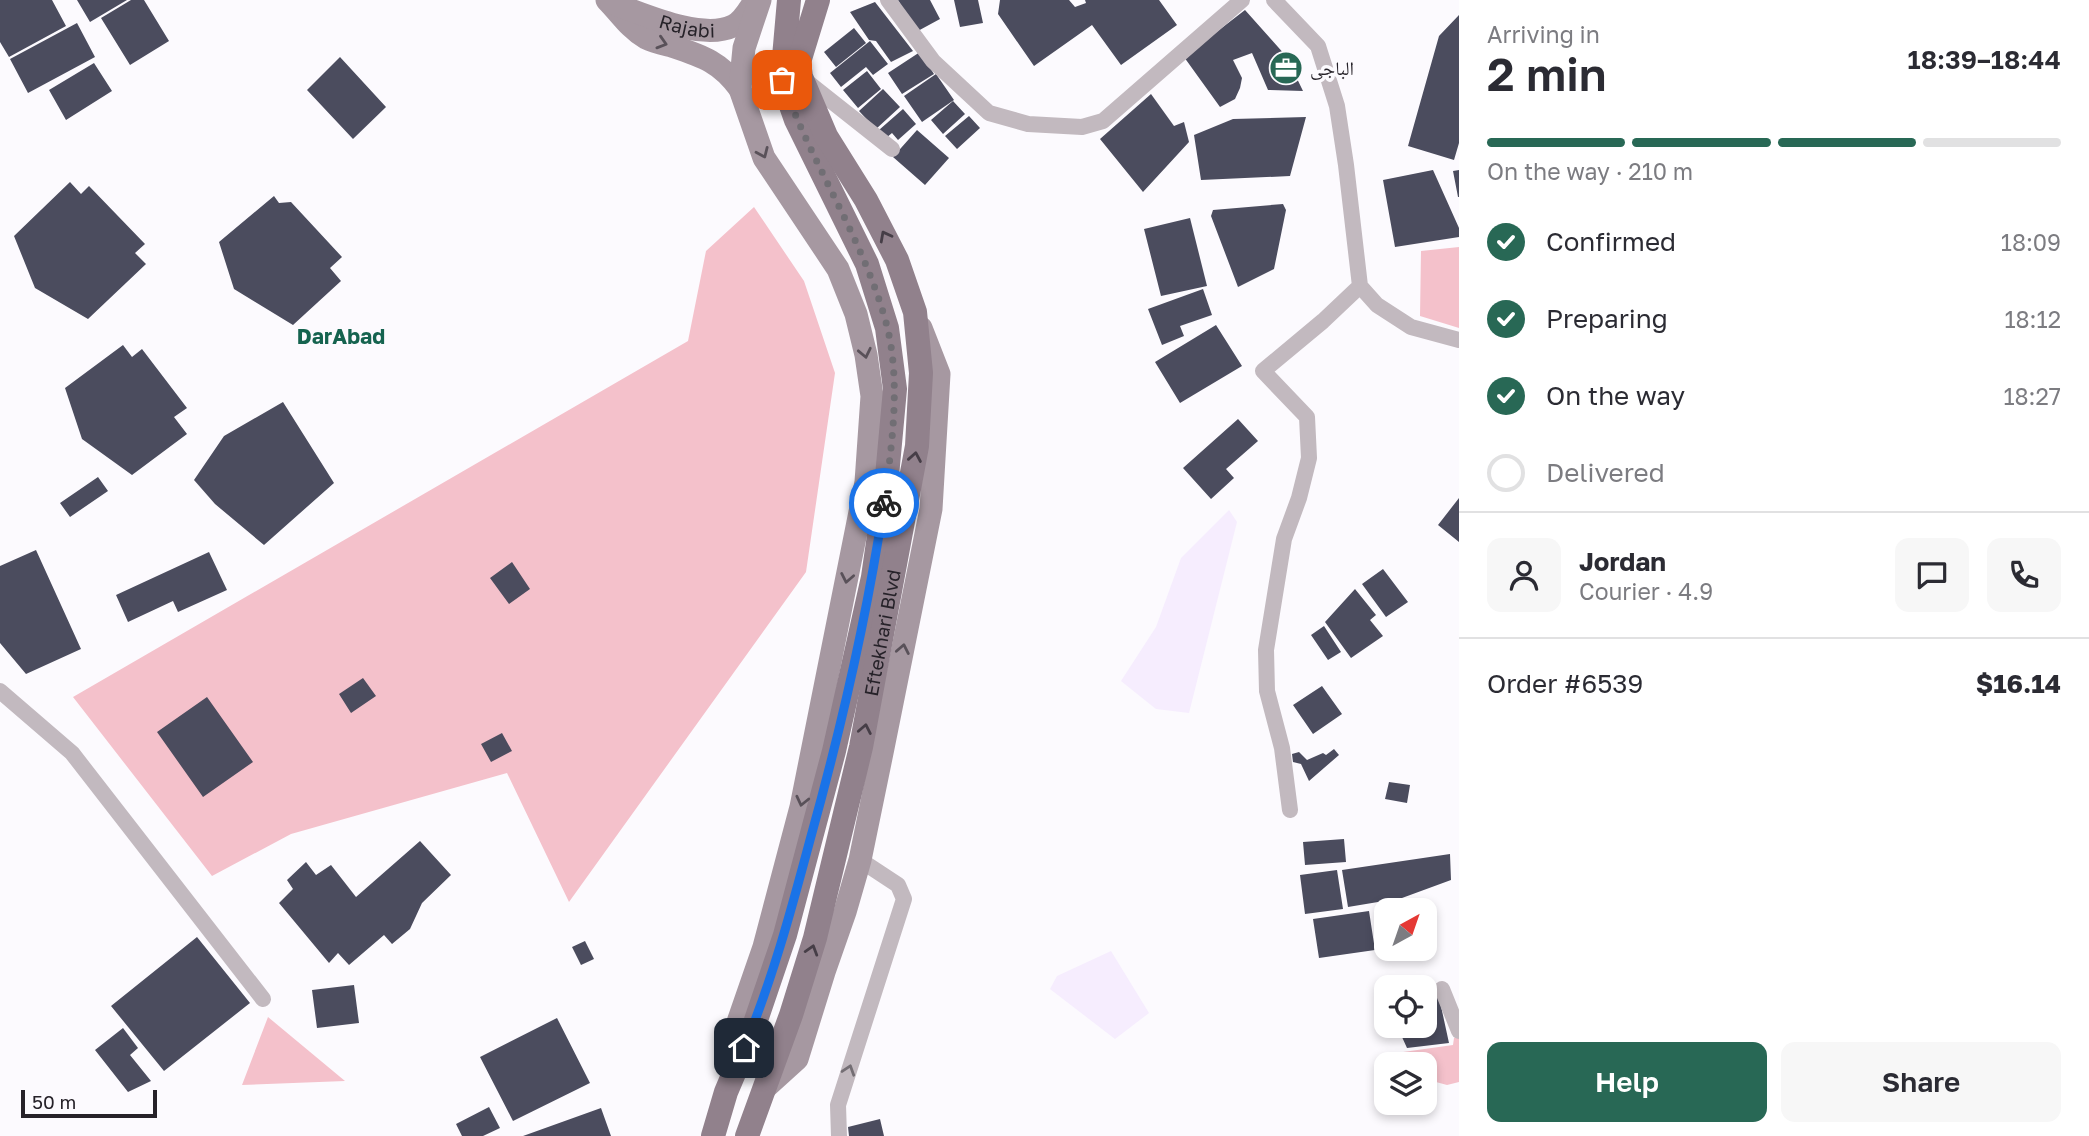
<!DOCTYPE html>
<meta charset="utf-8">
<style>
body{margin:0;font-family:"Golos Text","Noto Naskh Arabic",sans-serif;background:#f7f7f7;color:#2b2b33;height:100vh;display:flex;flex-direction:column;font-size:26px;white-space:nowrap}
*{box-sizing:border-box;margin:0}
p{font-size:23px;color:#7c7c81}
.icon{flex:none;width:38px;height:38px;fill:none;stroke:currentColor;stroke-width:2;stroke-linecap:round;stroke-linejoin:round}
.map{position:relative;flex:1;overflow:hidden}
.drawer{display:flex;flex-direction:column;background:#fff;width:630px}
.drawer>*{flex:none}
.needle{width:46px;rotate:40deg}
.controls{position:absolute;left:1374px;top:898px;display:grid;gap:14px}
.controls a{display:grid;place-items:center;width:63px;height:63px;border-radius:14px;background:#fff;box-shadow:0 4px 10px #0003;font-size:35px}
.scale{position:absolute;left:21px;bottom:18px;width:136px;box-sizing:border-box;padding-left:7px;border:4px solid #262229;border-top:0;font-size:19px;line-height:24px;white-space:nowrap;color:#262229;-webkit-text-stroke:5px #fcfafe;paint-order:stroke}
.pin{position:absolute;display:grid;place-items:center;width:60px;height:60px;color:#fff;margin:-30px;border-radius:14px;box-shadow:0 4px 10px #0006}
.courier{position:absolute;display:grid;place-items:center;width:70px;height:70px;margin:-35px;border:5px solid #1a73e8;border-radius:50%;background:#fff;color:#222;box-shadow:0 2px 9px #0007}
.overview em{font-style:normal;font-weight:600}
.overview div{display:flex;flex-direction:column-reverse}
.overview{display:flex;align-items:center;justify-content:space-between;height:119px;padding:0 28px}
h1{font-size:46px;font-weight:600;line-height:52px}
.bar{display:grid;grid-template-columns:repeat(4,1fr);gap:10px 7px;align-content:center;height:84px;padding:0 28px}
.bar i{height:9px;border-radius:5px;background:#e1e1e2}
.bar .active{background:#286855}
.bar p{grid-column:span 4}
.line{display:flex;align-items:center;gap:18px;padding:0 28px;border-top:2px solid #e1e1e2}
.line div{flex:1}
.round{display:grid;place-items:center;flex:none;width:74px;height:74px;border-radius:14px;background:#f7f7f7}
ol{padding:0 28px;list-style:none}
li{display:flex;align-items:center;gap:21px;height:77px}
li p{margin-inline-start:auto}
li .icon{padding:7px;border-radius:50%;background:#286855;color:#fff;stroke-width:4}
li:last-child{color:#7c7c81}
li i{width:38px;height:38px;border:4px solid #e1e1e2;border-radius:50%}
.button{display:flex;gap:14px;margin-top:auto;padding:14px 28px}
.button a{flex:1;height:80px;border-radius:14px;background:#286855;color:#fff;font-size:28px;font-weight:600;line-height:80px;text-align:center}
.button a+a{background:#f7f7f7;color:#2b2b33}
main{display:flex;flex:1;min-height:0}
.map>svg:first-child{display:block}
</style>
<main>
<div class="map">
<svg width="1459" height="1136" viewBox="0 0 1459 1136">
<rect width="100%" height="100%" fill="#fcfafe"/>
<!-- built -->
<path fill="#f6edfe" d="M 1229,510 L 1237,522 L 1189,713 L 1156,709 L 1121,681 L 1156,627 L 1181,558 Z
M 1111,951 L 1149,1013 L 1115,1039 L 1050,989 L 1057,976 Z"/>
<!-- green -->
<path fill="#f4c1cb" d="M 754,207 L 804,281 L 835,373 L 806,572 L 569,902 L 507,773 L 291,834 L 212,876 L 73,697 L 688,341 L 706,251 Z
M 1459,247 L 1459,328 L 1420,316 L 1421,251 Z
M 268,1017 L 345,1081 L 242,1085 Z
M 1459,1036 L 1459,1082 L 1447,1085 L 1425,1079 L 1424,1064 L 1406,1064 L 1403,1052 L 1453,1045 L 1454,1038 Z"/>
<!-- building -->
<path fill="#4b4c5e" d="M 0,0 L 52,0 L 66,26 L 9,57 L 0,42 Z
M 77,0 L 127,0 L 90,22 Z
M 131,0 L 144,0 L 169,41 L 130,65 L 101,18 Z
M 898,0 L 930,0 L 940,19 L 916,32 Z
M 954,0 L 978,0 L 983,23 L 960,27 Z
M 1000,0 L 1069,0 L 1075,7 L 1086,3 L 1085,0 L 1159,0 L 1177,25 L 1121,65 L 1092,25 L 1034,66 L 998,14 Z
M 875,2 L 913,51 L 891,62 L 876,41 L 869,40 L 850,12 Z
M 1245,10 L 1286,56 L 1303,91 L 1268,90 L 1252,53 L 1233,60 L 1242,78 L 1240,88 L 1235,99 L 1220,107 L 1184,57 Z
M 1459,15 L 1459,143 L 1454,160 L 1408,146 L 1439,36 Z
M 77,23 L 95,57 L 28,93 L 10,59 Z
M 854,28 L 866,43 L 836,67 L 824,52 Z
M 870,41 L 888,64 L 873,75 L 866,67 L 841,87 L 830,73 Z
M 920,52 L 934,74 L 902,94 L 888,73 Z
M 340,57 L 386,107 L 353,139 L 307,90 Z
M 94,63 L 112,91 L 66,120 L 49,90 Z
M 867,71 L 881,89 L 858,108 L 843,90 Z
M 936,74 L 954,100 L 922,122 L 904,96 Z
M 883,89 L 900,107 L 876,129 L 859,111 Z
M 1151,94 L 1174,126 L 1184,122 L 1189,142 L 1143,192 L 1100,139 Z
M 953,101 L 965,114 L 943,134 L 931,120 Z
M 903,109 L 916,124 L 898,140 L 892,133 L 886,138 L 879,130 Z
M 969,116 L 980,128 L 957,149 L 945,136 Z
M 1306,117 L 1290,176 L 1201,180 L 1194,135 L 1233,119 Z
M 917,130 L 949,158 L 925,185 L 893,157 Z
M 1433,170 L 1459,228 L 1459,237 L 1395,247 L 1383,180 Z
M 1459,170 L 1459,197 L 1458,197 L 1453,171 Z
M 70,182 L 81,194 L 89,186 L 145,244 L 135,253 L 146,264 L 88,319 L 35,288 L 14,236 Z
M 274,196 L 279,203 L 291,202 L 342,257 L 330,268 L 341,281 L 293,325 L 234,289 L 219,242 Z
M 1283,204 L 1286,210 L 1274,269 L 1238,287 L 1211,216 L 1213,210 Z
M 1190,218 L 1207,286 L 1161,296 L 1144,229 Z
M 1203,289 L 1212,315 L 1180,326 L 1184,336 L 1162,345 L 1148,309 Z
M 1216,325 L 1242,366 L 1180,403 L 1155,362 Z
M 123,345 L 132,357 L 142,349 L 187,408 L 174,417 L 187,434 L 132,475 L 82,439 L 65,388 Z
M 283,402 L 334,483 L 264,545 L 215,504 L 194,480 L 224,436 Z
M 1238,419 L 1258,441 L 1226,469 L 1234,478 L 1211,499 L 1183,468 Z
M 98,477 L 108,491 L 70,517 L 60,503 Z
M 1459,498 L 1459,542 L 1438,525 Z
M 36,550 L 81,649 L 26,674 L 0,643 L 0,566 Z
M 209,552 L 227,590 L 178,612 L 173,601 L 128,622 L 116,595 Z
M 512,562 L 530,589 L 509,604 L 490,578 Z
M 1383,569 L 1408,602 L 1386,617 L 1362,584 Z
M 1355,589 L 1376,615 L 1370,620 L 1383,636 L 1351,658 L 1325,622 Z
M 1324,626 L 1341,652 L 1328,660 L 1311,635 Z
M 363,678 L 376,696 L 351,713 L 339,694 Z
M 1322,686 L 1342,714 L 1313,734 L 1293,705 Z
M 207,697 L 253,762 L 203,797 L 157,732 Z
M 502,733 L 512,751 L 491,762 L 481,744 Z
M 1334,749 L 1339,755 L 1309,781 L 1301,764 L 1293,762 L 1292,754 L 1299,752 L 1307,760 L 1323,753 L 1326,755 Z
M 1389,782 L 1410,785 L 1407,803 L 1385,799 Z
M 1344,839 L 1346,862 L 1305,865 L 1303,842 Z
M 420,841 L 451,875 L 422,903 L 410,929 L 392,944 L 384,935 L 349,965 L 338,953 L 329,963 L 279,903 L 293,889 L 287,880 L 306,862 L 316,875 L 331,865 L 356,897 Z
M 1450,854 L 1451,880 L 1402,898 L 1348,907 L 1342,870 Z
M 1337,870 L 1343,909 L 1305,914 L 1300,875 Z
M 1369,911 L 1375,950 L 1319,958 L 1313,919 Z
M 197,937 L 250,1003 L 164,1071 L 111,1006 Z
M 585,941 L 594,959 L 581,965 L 572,947 Z
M 354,985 L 359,1023 L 317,1028 L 312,990 Z
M 1439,997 L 1449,1043 L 1407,1048 L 1397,1026 L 1424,1026 L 1424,1003 Z
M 557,1018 L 590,1083 L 513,1121 L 480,1057 Z
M 123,1028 L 138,1048 L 130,1055 L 151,1081 L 128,1092 L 95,1050 Z
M 489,1107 L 500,1128 L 483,1136 L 462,1136 L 456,1124 Z
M 601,1108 L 611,1136 L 523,1136 Z
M 880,1119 L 884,1136 L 849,1136 L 848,1127 Z"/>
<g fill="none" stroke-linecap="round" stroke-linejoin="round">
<!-- street -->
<path stroke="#c2b9bf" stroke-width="16" d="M 888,0 L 933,61 L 989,113 L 1028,124 L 1082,127 L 1103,121 L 1242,0
M 1274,0 L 1318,46 L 1337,106 L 1346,165 L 1360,286 L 1377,305 L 1411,327 L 1459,340
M 806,81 L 892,149
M 0,691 L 72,753 L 263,999
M 1290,810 L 1282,748 L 1267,691 L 1266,650 L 1284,539 L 1299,498 L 1309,458 L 1307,417 L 1263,371 L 1323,321 L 1360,286
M 1442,989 L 1459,1031
M 839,1136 L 838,1105 L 904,899 L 898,885 L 860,860"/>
<!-- secondary -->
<g stroke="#a698a1" stroke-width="23">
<path d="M 607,0 C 619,12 630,29 646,38 C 654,42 664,44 672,46 C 702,56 721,62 740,89"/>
<path id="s1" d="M 612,3 C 643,14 701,41 733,26 C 743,21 748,11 754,2"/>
<path d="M 730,1069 L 737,1025 L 764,947 L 801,807 L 866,482 L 872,396 L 866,355 L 856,314 L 838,269 L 764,158 L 740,89 L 744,48 L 760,0"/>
<path d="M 765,1088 L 797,1059 L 824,972 L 845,912 L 860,860 L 883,748 L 931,509 L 939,374 L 921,328"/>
</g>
<!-- primary -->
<g stroke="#91818c" stroke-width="24">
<path d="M 713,1136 L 726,1092 L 754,1026 L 785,935 L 834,751 L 873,577 L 886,487 L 895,389 L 887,328 L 867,264 L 796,120 L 782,80 L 789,0"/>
<path id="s2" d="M 747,1136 L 791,1015 L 815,938 L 861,747 L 917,446 L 921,373 L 915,312 L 897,260 L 866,200 L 826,136 L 801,77 L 799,62 L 818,0"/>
</g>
</g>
<!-- one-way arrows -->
<defs><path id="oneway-chevron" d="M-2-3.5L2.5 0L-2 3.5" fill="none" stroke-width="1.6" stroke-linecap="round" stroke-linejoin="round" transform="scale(1.75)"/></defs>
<g stroke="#595159">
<use href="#oneway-chevron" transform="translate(662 43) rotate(17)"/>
<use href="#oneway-chevron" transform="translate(763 153) rotate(66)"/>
<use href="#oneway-chevron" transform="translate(865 353) rotate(78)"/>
<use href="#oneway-chevron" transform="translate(847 578) rotate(101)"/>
<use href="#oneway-chevron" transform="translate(903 649) rotate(-79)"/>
<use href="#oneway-chevron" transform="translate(802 801) rotate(103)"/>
</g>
<g stroke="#463e47">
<use href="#oneway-chevron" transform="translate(885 236) rotate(-118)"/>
<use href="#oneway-chevron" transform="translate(915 457) rotate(-80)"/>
<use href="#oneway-chevron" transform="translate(865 729) rotate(-79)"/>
<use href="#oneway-chevron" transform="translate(812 950) rotate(-73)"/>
</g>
<use stroke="#746e74" href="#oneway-chevron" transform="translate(849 1070) rotate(-72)"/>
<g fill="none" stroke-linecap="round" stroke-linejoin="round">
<!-- done -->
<path stroke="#716e74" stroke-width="7" stroke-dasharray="0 12.6" d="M 782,80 C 811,164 864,239 887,326 C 901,383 892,445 884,503"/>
<!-- route -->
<path stroke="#1a73e8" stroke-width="9" d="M 744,1048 C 772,981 791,911 810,840 C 841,729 867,617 884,503"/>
</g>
<!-- icons -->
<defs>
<symbol id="office-disc" viewBox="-11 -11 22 22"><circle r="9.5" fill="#286855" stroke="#fcfafe"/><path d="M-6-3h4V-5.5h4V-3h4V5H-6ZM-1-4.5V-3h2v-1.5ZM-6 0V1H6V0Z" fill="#fff"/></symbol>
</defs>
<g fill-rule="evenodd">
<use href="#office-disc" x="1267" y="49" width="38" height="38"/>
</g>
<g text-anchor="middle" stroke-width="7" stroke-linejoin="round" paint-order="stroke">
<!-- street labels -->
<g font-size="19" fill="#262229" stroke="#fcfafe">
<text dy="7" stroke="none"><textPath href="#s1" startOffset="79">Rajabi</textPath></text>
<text dy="7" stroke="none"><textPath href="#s2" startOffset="522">Eftekhari Blvd</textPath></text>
</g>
<!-- poi labels -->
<g font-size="19" fill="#262229" stroke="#fcfafe" text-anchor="start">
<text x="1310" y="75">الباجی</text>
</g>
<!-- neighbourhood labels -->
<g font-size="21" font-weight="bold" fill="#15634f" stroke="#fcfafe">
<text x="341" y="344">DarAbad</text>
</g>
</g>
</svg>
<div class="controls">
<a><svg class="needle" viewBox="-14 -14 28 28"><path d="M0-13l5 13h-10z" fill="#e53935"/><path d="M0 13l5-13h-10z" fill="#7c7c81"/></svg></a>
<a><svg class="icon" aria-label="locate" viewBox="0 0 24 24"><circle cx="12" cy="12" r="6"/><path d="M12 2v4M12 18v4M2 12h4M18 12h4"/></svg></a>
<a><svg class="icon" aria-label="layers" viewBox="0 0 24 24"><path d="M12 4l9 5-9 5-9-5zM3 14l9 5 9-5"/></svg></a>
</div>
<div class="scale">50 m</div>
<div class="pin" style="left:782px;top:80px;background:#ea580c"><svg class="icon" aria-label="bag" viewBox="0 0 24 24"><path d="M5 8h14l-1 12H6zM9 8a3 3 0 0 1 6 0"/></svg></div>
<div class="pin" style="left:744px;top:1048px;background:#1f2937"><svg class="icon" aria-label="home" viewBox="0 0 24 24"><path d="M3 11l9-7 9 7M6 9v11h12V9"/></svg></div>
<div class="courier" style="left:884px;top:503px"><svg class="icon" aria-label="bike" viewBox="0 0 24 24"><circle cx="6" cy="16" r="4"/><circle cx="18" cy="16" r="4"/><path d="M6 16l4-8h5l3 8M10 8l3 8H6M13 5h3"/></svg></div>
</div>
<section class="drawer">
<div class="overview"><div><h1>2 min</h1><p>Arriving in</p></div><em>18:39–18:44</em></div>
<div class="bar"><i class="active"></i><i class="active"></i><i class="active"></i><i></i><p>On the way · 210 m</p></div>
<ol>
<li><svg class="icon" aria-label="check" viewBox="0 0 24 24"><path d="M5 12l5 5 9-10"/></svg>Confirmed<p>18:09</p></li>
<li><svg class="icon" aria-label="check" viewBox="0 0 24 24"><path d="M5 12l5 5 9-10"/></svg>Preparing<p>18:12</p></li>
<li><svg class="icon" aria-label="check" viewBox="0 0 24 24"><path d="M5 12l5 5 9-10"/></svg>On the way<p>18:27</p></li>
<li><i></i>Delivered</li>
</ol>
<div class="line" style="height:126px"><a class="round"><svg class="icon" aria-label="person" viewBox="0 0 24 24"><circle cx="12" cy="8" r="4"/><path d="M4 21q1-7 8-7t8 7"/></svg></a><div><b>Jordan</b><p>Courier · 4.9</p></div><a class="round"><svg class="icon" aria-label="chat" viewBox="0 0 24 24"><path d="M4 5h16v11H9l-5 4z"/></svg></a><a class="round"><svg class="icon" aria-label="phone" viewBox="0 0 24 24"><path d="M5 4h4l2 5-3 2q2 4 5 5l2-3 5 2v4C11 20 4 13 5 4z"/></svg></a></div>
<div class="line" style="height:91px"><div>Order #6539</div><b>$16.14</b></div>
<div class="button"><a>Help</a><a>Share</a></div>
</section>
</main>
